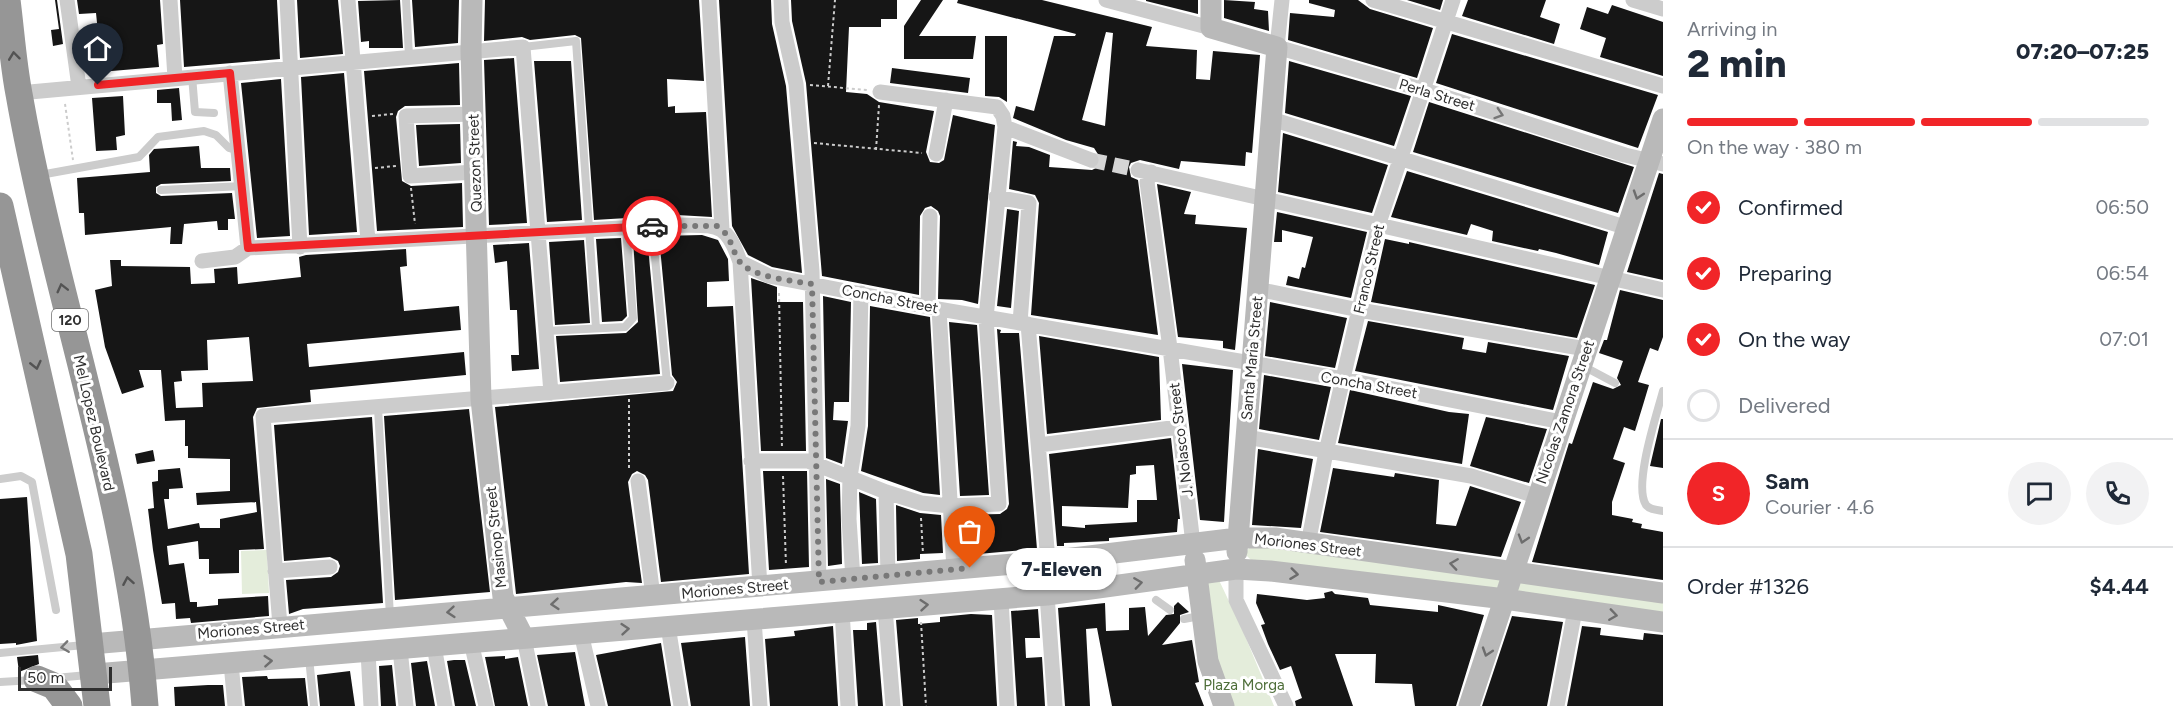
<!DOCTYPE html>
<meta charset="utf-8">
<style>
body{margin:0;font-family:Figtree,sans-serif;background:#f2f2f3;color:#1f2937;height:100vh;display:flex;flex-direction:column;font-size:22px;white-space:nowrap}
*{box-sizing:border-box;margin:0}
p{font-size:20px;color:#747a83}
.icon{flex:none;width:33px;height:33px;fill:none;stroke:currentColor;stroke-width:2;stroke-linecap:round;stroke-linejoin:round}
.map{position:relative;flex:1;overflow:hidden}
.panel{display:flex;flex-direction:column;background:#fff;width:510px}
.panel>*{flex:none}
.scale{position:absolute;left:18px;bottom:15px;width:94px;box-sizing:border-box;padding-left:6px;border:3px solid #2f2f2f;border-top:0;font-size:16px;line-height:21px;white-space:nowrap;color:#2f2f2f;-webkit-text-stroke:4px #fff;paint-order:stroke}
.pin{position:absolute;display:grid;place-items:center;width:51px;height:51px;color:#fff;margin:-62px -26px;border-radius:50% 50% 50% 0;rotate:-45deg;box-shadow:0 0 6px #0007}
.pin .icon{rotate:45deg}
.courier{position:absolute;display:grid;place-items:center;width:60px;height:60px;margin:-30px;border:4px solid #f12528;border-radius:50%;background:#fff;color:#222;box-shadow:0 2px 8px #0007}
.bubble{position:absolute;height:42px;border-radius:21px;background:#fff;box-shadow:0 2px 4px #0004;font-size:20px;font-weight:800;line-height:42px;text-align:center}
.overview em{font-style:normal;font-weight:800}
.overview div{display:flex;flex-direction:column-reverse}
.overview{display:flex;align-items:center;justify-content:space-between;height:102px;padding:0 24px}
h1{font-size:39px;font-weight:800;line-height:45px}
.bar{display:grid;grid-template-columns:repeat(4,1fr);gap:9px 6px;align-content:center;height:72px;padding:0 24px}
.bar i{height:8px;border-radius:4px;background:#e0e1e3}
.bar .selected{background:#f12528}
.bar p{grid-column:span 4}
.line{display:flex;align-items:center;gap:15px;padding:0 24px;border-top:2px solid #e0e1e3}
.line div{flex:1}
.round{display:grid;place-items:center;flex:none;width:63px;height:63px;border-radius:32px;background:#f2f2f3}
ol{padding:0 24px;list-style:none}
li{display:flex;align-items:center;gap:18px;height:66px}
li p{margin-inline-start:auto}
li .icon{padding:6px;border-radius:50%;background:#f12528;color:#fff;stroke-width:4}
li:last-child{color:#747a83}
li i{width:33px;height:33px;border:3px solid #e0e1e3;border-radius:50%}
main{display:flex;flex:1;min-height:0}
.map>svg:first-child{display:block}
</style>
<main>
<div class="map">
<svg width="1663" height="706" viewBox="0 0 1663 706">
<rect width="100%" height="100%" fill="#fff"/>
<!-- green -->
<path fill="#e4eddb" d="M 1251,545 L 1501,578 L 1495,594 L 1253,562 L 1245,554 Z
M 267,550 L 269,593 L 242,594 L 241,551 Z
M 1218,578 L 1243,631 L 1274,706 L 1232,706 L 1209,633 L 1204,581 Z
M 1518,580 L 1663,599 L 1663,614 L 1513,596 Z"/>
<!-- building -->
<path fill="#161616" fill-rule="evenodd" d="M 55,0 L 57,0 L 63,44 L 53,46 L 51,30 L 59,29 Z
M 77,0 L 160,0 L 163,44 L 157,45 L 159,67 L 88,73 L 87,53 L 100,52 L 96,13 L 79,14 Z
M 180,0 L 277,0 L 280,59 L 184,67 Z
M 297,0 L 338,0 L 343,54 L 300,58 Z
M 400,0 L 403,48 L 369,48 L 369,41 L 361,42 L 358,1 Z
M 412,0 L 459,0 L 458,43 L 415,47 Z
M 485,0 L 699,0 L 704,81 L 667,79 L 668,107 L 675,106 L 675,113 L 706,112 L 712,217 L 677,215 L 594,220 L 581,38 L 575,35 L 530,40 L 522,37 L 484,41 Z
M 719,0 L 771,0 L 772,24 L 786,86 L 802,273 L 772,267 L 748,255 L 732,226 Z
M 791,0 L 897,0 L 897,19 L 881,19 L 881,27 L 849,27 L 846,92 L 867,94 L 879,102 L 934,111 L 926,152 L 930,162 L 939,163 L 944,160 L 953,115 L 995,125 L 978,304 L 962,300 L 938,299 L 940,216 L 938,211 L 931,206 L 925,208 L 920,216 L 919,295 L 822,276 L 806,83 L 792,21 Z
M 921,0 L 943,0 L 919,36 L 976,36 L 973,59 L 904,59 L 904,26 Z
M 958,0 L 1042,0 L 1152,27 L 1146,46 L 1197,50 L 1196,79 L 1210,80 L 1213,51 L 1260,55 L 1252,153 L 1246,152 L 1245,166 L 1181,161 L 1179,169 L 1140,160 L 1131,163 L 1129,167 L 1131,177 L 1138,180 L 1158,335 L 1031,315 L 1039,203 L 1035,195 L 1009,189 L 1013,141 L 1017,142 L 1016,146 L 1029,147 L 1050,155 L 1049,167 L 1092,170 L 1098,167 L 1101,159 L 1094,148 L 1066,140 L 1013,118 L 1016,106 L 1034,111 L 1054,36 L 1075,36 L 1076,34 L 957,3 ZM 1106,32 L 1113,33 L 1105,126 L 1082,120 Z
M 1198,0 L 1198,14 L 1146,1 L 1146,0 Z
M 1224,0 L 1255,2 L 1254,9 L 1268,11 L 1269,31 L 1224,18 Z
M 1309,0 L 1358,0 L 1370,9 L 1433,28 L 1417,78 L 1288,40 L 1290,13 L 1334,17 L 1335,10 L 1309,3 Z
M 1407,0 L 1443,0 L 1440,10 Z
M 1468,0 L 1546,0 L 1540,17 L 1560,24 L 1554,44 L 1462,16 Z
M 1612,5 L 1663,22 L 1663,76 L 1600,57 L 1606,38 L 1580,29 L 1587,7 L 1608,14 Z
M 1452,34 L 1658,95 L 1638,148 L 1436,83 Z
M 985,36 L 1007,36 L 1007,102 L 999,97 L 985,96 Z
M 514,58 L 527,223 L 489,225 L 484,60 Z
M 534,61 L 571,61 L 582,220 L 547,222 Z
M 1289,61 L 1411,96 L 1394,146 L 1285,113 Z
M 459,63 L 460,105 L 405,106 L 398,111 L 396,117 L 402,181 L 411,186 L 462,183 L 463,227 L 377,231 L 364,71 Z
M 892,68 L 970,78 L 968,93 L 890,83 Z
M 344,73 L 357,232 L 309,235 L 301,77 Z
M 281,79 L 290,236 L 257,238 L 241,83 Z
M 179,88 L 182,120 L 172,121 L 171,103 L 157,103 L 157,90 Z
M 123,96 L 125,135 L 116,137 L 117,150 L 96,151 L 92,98 Z
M 1429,102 L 1634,167 L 1618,213 L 1413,152 Z
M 460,124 L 461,163 L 419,166 L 416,125 Z
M 1283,133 L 1388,165 L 1372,213 L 1278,192 Z
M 199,146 L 201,168 L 230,168 L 231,181 L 161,184 L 156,187 L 156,193 L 161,196 L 232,193 L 235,219 L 228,219 L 228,230 L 218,230 L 217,221 L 184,224 L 182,244 L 170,244 L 171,227 L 85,235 L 84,213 L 79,213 L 77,178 L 150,172 L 149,155 L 154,149 Z
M 1407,171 L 1608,232 L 1599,265 L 1556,253 L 1539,249 L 1538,251 L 1492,241 L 1493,231 L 1471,224 L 1467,235 L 1391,217 Z
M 1659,173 L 1663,174 L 1663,280 L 1627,272 Z
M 1157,184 L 1191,192 L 1184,214 L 1196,215 L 1195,224 L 1247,228 L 1235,350 L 1223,348 L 1223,341 L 1178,337 Z
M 1007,209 L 1019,211 L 1011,308 L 997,306 Z
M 1277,212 L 1367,232 L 1351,298 L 1286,285 L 1288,276 L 1299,279 L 1302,267 L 1305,268 L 1313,237 L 1282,230 L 1282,242 L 1274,242 Z
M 702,235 L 718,240 L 728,259 L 729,281 L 707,282 L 707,307 L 733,306 L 749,574 L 661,582 L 648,480 L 645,475 L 637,471 L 632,474 L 628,482 L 642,583 L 626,582 L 516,594 L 495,407 L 673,391 L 677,382 L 672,375 L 659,236 Z
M 647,236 L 660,374 L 560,382 L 556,336 L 626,333 L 638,322 L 633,237 Z
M 621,238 L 627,316 L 622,321 L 602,322 L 596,239 Z
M 1385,239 L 1409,244 L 1409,242 L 1595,285 L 1577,338 L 1371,302 Z
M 584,240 L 590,323 L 555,325 L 549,242 Z
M 529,243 L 539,369 L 512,371 L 511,355 L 519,355 L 517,310 L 510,310 L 507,261 L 495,263 L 493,245 Z
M 406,249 L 407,266 L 400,267 L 404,311 L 459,306 L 461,330 L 307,344 L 309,367 L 464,352 L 466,375 L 310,390 L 311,402 L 257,408 L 253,417 L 264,549 L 239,550 L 239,573 L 209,574 L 209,559 L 199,559 L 198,541 L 167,546 L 169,565 L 184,563 L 190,602 L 197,602 L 197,607 L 218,605 L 218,599 L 268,596 L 269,616 L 191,623 L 190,618 L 176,619 L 175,603 L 162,604 L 153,550 L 148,509 L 154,508 L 152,482 L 158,481 L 158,470 L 180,468 L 183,488 L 169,489 L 169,499 L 164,499 L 168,529 L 199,523 L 200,528 L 220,528 L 220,519 L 257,512 L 256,502 L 197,505 L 196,493 L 230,491 L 230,459 L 188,458 L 188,446 L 185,446 L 185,420 L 165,421 L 161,370 L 139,370 L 144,387 L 122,394 L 105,347 L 95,290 L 112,286 L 110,260 L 121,260 L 121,266 L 190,267 L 191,284 L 215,283 L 214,269 L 237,267 L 238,284 L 301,277 L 299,257 L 306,255 ZM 249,337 L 253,381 L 202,383 L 203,407 L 176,408 L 174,382 L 182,381 L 181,371 L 208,370 L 207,340 Z
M 751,278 L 777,287 L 777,302 L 803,302 L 806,451 L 761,451 Z
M 1620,290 L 1663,300 L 1663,337 L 1658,351 L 1650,348 L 1638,382 L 1649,385 L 1643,405 L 1635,431 L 1624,427 L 1613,459 L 1625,463 L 1612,502 L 1612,515 L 1633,519 L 1632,522 L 1642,524 L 1641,528 L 1663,532 L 1663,580 L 1532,562 L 1569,443 L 1572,444 L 1593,382 L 1613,389 L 1621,385 L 1617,378 L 1623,361 L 1599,353 L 1604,340 L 1607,340 Z
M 823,296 L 851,302 L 849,402 L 834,402 L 833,420 L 848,421 L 842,464 L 826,458 Z
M 1270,302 L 1347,318 L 1335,368 L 1265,356 Z
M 870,306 L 930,317 L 940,495 L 923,493 L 861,471 L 868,426 Z
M 1368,321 L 1464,338 L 1462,349 L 1486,353 L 1488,342 L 1569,356 L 1553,410 L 1355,371 Z
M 949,322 L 977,325 L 989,495 L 960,496 Z
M 997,329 L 1001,330 L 1000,333 L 1019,333 L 1037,549 L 978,554 L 978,551 L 963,551 L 961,515 L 1000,514 L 1007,509 L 1009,504 Z
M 1039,336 L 1159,357 L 1161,420 L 1047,434 Z
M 1182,364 L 1233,370 L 1224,522 L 1200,520 Z
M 1264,375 L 1331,387 L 1319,440 L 1259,429 Z
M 1350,390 L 1449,412 L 1469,414 L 1462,464 L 1338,443 Z
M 469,409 L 490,592 L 395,600 L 384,416 Z
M 372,417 L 383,603 L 303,609 L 289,614 L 286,580 L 331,577 L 338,572 L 340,566 L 338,561 L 330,557 L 284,561 L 274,425 Z
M 1486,417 L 1547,429 L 1529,483 L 1470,466 Z
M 1661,419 L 1663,419 L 1663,468 L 1650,466 Z
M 1171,438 L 1180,519 L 1178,519 L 1177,532 L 1109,538 L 1109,541 L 1064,543 L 1064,546 L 1057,546 L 1049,454 ZM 1154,465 L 1157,500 L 1137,500 L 1137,522 L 1085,525 L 1085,528 L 1062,526 L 1062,506 L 1128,508 L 1130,475 L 1136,474 L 1136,466 Z
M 1258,449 L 1313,459 L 1301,528 L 1252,525 Z
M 153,450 L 155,461 L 137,464 L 135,454 Z
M 1333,468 L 1394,477 L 1395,473 L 1439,480 L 1436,524 L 1456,526 L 1470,486 L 1521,502 L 1501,557 L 1320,532 Z
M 763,471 L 807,471 L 809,567 L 769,570 Z
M 826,479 L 840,484 L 842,564 L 828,566 Z
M 859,492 L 876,499 L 878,563 L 862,564 Z
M 27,497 L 37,641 L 16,645 L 16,643 L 0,644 L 0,499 Z
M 896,505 L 920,513 L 941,515 L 943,553 L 920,554 L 920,559 L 897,561 Z
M 1332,591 L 1335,594 L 1368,598 L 1370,605 L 1438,612 L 1438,605 L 1484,615 L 1456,706 L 1415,706 L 1412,684 L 1375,683 L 1376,654 L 1335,654 L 1353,706 L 1296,706 L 1295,701 L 1302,698 L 1291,666 L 1280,670 L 1268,644 L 1261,625 L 1265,624 L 1256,603 L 1257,594 L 1307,600 L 1325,598 L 1324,593 Z
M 1178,602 L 1189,612 L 1180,615 L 1180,623 L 1162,645 L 1192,640 L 1199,682 L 1195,683 L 1204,706 L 1112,706 L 1097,628 L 1086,629 L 1090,706 L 1065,706 L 1058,608 L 1105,603 L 1106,631 L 1129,630 L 1129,608 L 1145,607 L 1148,636 L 1166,615 L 1174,614 L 1174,606 Z
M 1038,609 L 1040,638 L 1025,638 L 1026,658 L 1042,657 L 1045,706 L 1017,706 L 1011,611 Z
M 971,614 L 992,615 L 997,706 L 903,706 L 896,620 L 918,618 L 918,624 L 940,622 L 940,617 Z
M 1512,616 L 1563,622 L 1547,706 L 1482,706 Z
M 876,622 L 883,706 L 858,706 L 853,630 L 867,630 L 867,623 Z
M 833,626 L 838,706 L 770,706 L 765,639 L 795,636 L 794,631 Z
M 1582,626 L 1601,628 L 1600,635 L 1643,640 L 1644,633 L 1663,635 L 1663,706 L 1567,706 Z
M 745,637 L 750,706 L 691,706 L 681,643 Z
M 661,643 L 671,706 L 608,706 L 596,655 Z
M 575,652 L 585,706 L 548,706 L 537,655 Z
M 38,655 L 39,664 L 19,672 L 17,657 Z
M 505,656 L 505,659 L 518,657 L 528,706 L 495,706 L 485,657 Z
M 454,660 L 465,660 L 476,706 L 455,706 L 447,661 Z
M 427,661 L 435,706 L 416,706 L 411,663 Z
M 392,665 L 396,706 L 381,706 L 379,666 Z
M 350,671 L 355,706 L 320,706 L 317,675 Z
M 267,676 L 268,679 L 305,678 L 308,706 L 245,706 L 242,677 Z
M 208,685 L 223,685 L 225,706 L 175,706 L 174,687 Z"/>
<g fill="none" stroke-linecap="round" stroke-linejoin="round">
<!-- street-tunnel -->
<path stroke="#d5d5d5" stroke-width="15" stroke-dasharray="15 8" stroke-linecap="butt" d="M 1091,160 L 1138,170"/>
<!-- path -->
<path stroke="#ccc" stroke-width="2" stroke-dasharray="3 3" stroke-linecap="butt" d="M 810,85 L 867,90
M 828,86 L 835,0
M 65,104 L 73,160
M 372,116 L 393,114
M 814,143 L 922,153
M 876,150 L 879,105
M 375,168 L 396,166
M 411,188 L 415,224
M 779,293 L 782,449
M 629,399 L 629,471
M 783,476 L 786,566
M 921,518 L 923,554
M 921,622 L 926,706"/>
<!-- lane -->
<path stroke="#ccc" stroke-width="8" d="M 406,0 L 409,56
M 523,47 L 576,41 L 596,328
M 192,76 L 195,112 L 214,113
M 40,175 L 139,157 L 158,137 L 204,131 L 216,135 L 229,148 L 239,151
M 161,190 L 243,186
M 652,226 L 667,383
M 546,331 L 625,327 L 633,318 L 626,228
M 1583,366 L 1615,383
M 1663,391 C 1657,414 1633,485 1646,505 C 1650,510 1657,510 1663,511
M 378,408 L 390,616
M 0,479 L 21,476 L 32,482 L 56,610
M 1156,600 L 1170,610
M 1184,619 L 1200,616
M 0,653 L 84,645
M 309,658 L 314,706
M 55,678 L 88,675
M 0,682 L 34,680"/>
<!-- street -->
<path stroke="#ccc" stroke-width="15" d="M 67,0 L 79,87
M 170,0 L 175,78
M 287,0 L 300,247
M 348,0 L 368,241
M 709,0 L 722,229
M 781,0 L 782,22 L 796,84 L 812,271 L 819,582
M 1106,0 L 1211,28
M 1282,0 L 1277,47 L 1424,90 L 1625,155 L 1663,164
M 1373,0 L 1663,86
M 1633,0 L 1663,9
M 230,73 L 248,248
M 19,93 L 523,47 L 551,393
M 473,114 L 406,116 L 410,176 L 475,172
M 1271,119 L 1628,228
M 1005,127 L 1091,160
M 936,154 L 946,100
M 1138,170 L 1663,290
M 1151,172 L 1147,182 L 1170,348 L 1193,544
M 996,197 L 1029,203 L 1020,323
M 202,261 L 235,257 L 248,248 L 678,225 C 717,226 726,221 740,262 L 769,276 L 939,309 L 1343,379 L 1562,422
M 740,262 L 760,587
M 1257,289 L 1359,310 L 1586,349
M 928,307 L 930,216
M 939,309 L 954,570
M 1028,324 L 1048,561
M 1246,437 L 1471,476 L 1536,496
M 1039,445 L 1179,427
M 751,461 L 808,461 L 886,492 L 921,503 L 950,506 L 999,504 L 986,318 L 1005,127 L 1003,116 L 997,107 L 880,92
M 638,481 L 653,596
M 886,492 L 888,576
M 1308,544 L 1326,452 L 1379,223 L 1453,0
M 1236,569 L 1236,600 L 1286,706
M 275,571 L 330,567
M 853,579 L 849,519 L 850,477 L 858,426 L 861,293
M 1047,595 L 1055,706
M 1001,599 L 1007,706
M 885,608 L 893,706
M 842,611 L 848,706
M 754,619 L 760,706
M 280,626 L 263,416 L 667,383
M 668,626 L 681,706
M 581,633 L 598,706
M 524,638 L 538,706
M 471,642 L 486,706
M 434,646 L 445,706
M 400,649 L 406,706
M 368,652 L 371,706
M 231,663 L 235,706
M 1557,706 L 1575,610"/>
<!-- secondary -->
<path stroke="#b9b9b9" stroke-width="21" d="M 472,0 L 471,50 L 481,399 L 503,597 L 524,638
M 1211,0 L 1211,28 L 1277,47 L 1237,552
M 1195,560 L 1208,661 L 1224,706
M 91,644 L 1048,561 L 1238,538 L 1275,538 L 1663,593
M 95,674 L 1047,595 L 1236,569 L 1270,571 L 1505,599 L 1663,622
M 1469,706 L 1663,119"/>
<!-- highway -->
<path stroke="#969696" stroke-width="27" d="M 7,0 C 11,31 13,63 19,94 C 55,299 129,498 145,706
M 0,206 L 79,554 L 97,706
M 37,679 L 54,686 L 69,706"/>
</g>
<!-- one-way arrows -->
<defs><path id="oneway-chevron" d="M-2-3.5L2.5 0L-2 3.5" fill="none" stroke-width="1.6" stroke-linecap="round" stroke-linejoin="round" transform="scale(1.5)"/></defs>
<g stroke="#535353">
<use href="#oneway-chevron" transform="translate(14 56) rotate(-97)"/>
<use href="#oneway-chevron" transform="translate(62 288) rotate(-104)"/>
<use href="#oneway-chevron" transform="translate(36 365) rotate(77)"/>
<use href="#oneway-chevron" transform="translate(128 581) rotate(-100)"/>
</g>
<g stroke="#767676">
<use href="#oneway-chevron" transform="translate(1499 114) rotate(18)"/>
<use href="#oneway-chevron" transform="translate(65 647) rotate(172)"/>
</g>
<g stroke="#6d6d6d">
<use href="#oneway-chevron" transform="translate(1638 195) rotate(108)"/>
<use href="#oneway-chevron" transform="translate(1523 539) rotate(107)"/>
<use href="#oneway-chevron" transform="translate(1454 564) rotate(-172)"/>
<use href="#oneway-chevron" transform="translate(1294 574) rotate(7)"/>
<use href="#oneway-chevron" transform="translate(1138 583) rotate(-8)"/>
<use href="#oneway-chevron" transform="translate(555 604) rotate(175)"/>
<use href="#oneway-chevron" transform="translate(924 605) rotate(-5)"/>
<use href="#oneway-chevron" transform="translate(451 612) rotate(175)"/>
<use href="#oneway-chevron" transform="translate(1613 615) rotate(8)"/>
<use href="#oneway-chevron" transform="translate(625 629) rotate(-5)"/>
<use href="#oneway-chevron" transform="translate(1487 652) rotate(108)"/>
<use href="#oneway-chevron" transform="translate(268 661) rotate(-4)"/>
</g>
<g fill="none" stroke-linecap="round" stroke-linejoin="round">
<!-- done -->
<path stroke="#787878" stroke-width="6" stroke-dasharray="0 10.8" d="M 652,226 L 717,226 C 732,235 731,250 740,262 C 751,277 794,281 812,284 L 819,582 L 970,568"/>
<!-- route -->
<path stroke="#f12528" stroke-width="8" d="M 98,85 L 230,73 L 248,248 L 652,226"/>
</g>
<g text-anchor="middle" stroke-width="6" stroke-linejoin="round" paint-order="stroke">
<!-- shield labels -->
<rect fill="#fff" stroke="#6d6d6d" stroke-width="1.5" x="52" y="309" width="36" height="22" rx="4.5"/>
<g font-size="14" font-weight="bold" fill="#2f2f2f">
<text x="70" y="325">120</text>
</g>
<!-- street labels -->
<g font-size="15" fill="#2f2f2f" stroke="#fff">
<text transform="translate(1437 95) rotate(17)" y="5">Perla Street</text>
<text transform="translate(475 163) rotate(-92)" y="5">Quezon Street</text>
<text transform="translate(1369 269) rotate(-77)" y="5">Franco Street</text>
<text transform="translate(890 299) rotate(11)" y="5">Concha Street</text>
<text transform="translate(1252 358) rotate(-85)" y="5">Santa Maria Street</text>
<text transform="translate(1369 385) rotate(10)" y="5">Concha Street</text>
<text transform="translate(1565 412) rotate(-71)" y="5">Nicolas Zamora Street</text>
<text transform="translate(94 423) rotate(77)" y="5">Mel Lopez Boulevard</text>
<text transform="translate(1181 440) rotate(-97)" y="5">J. Nolasco Street</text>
<text transform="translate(496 537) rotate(-96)" y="5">Masinop Street</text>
<text transform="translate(1308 545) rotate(7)" y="5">Moriones Street</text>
<text transform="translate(735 589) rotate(-5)" y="5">Moriones Street</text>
<text transform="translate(251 629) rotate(-5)" y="5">Moriones Street</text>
</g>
<!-- park labels -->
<g font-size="15" fill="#4e6e39" stroke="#fff">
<text x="1244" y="690">Plaza Morga</text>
</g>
</g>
</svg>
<div class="scale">50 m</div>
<div class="pin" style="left:970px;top:568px;background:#ea580c"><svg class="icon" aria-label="bag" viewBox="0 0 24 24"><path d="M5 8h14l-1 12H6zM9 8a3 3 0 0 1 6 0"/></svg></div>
<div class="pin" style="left:98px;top:85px;background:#1f2937"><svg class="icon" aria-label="home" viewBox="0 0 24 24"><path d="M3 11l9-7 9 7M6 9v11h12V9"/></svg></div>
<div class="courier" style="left:652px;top:226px"><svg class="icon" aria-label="car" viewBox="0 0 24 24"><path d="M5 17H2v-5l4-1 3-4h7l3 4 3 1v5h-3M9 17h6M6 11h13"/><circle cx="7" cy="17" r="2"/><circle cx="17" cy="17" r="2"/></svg></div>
<div class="bubble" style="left:1006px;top:548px;width:111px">7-Eleven</div>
</div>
<section class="panel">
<div class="overview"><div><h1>2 min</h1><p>Arriving in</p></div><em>07:20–07:25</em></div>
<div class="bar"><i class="selected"></i><i class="selected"></i><i class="selected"></i><i></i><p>On the way · 380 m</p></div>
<ol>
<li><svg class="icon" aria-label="check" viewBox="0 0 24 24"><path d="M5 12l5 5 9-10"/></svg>Confirmed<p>06:50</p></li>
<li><svg class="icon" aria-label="check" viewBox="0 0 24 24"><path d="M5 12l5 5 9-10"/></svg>Preparing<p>06:54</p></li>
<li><svg class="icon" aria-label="check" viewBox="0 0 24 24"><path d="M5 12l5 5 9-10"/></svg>On the way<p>07:01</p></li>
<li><i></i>Delivered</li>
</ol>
<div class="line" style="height:108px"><b class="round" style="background:#f12528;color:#fff">S</b><div><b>Sam</b><p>Courier · 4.6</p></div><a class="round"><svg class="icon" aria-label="chat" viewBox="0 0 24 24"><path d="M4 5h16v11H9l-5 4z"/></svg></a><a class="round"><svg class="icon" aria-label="phone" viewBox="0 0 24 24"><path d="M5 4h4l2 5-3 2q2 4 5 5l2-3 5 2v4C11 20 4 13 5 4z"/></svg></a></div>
<div class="line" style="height:78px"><div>Order #1326</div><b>$4.44</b></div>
</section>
</main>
